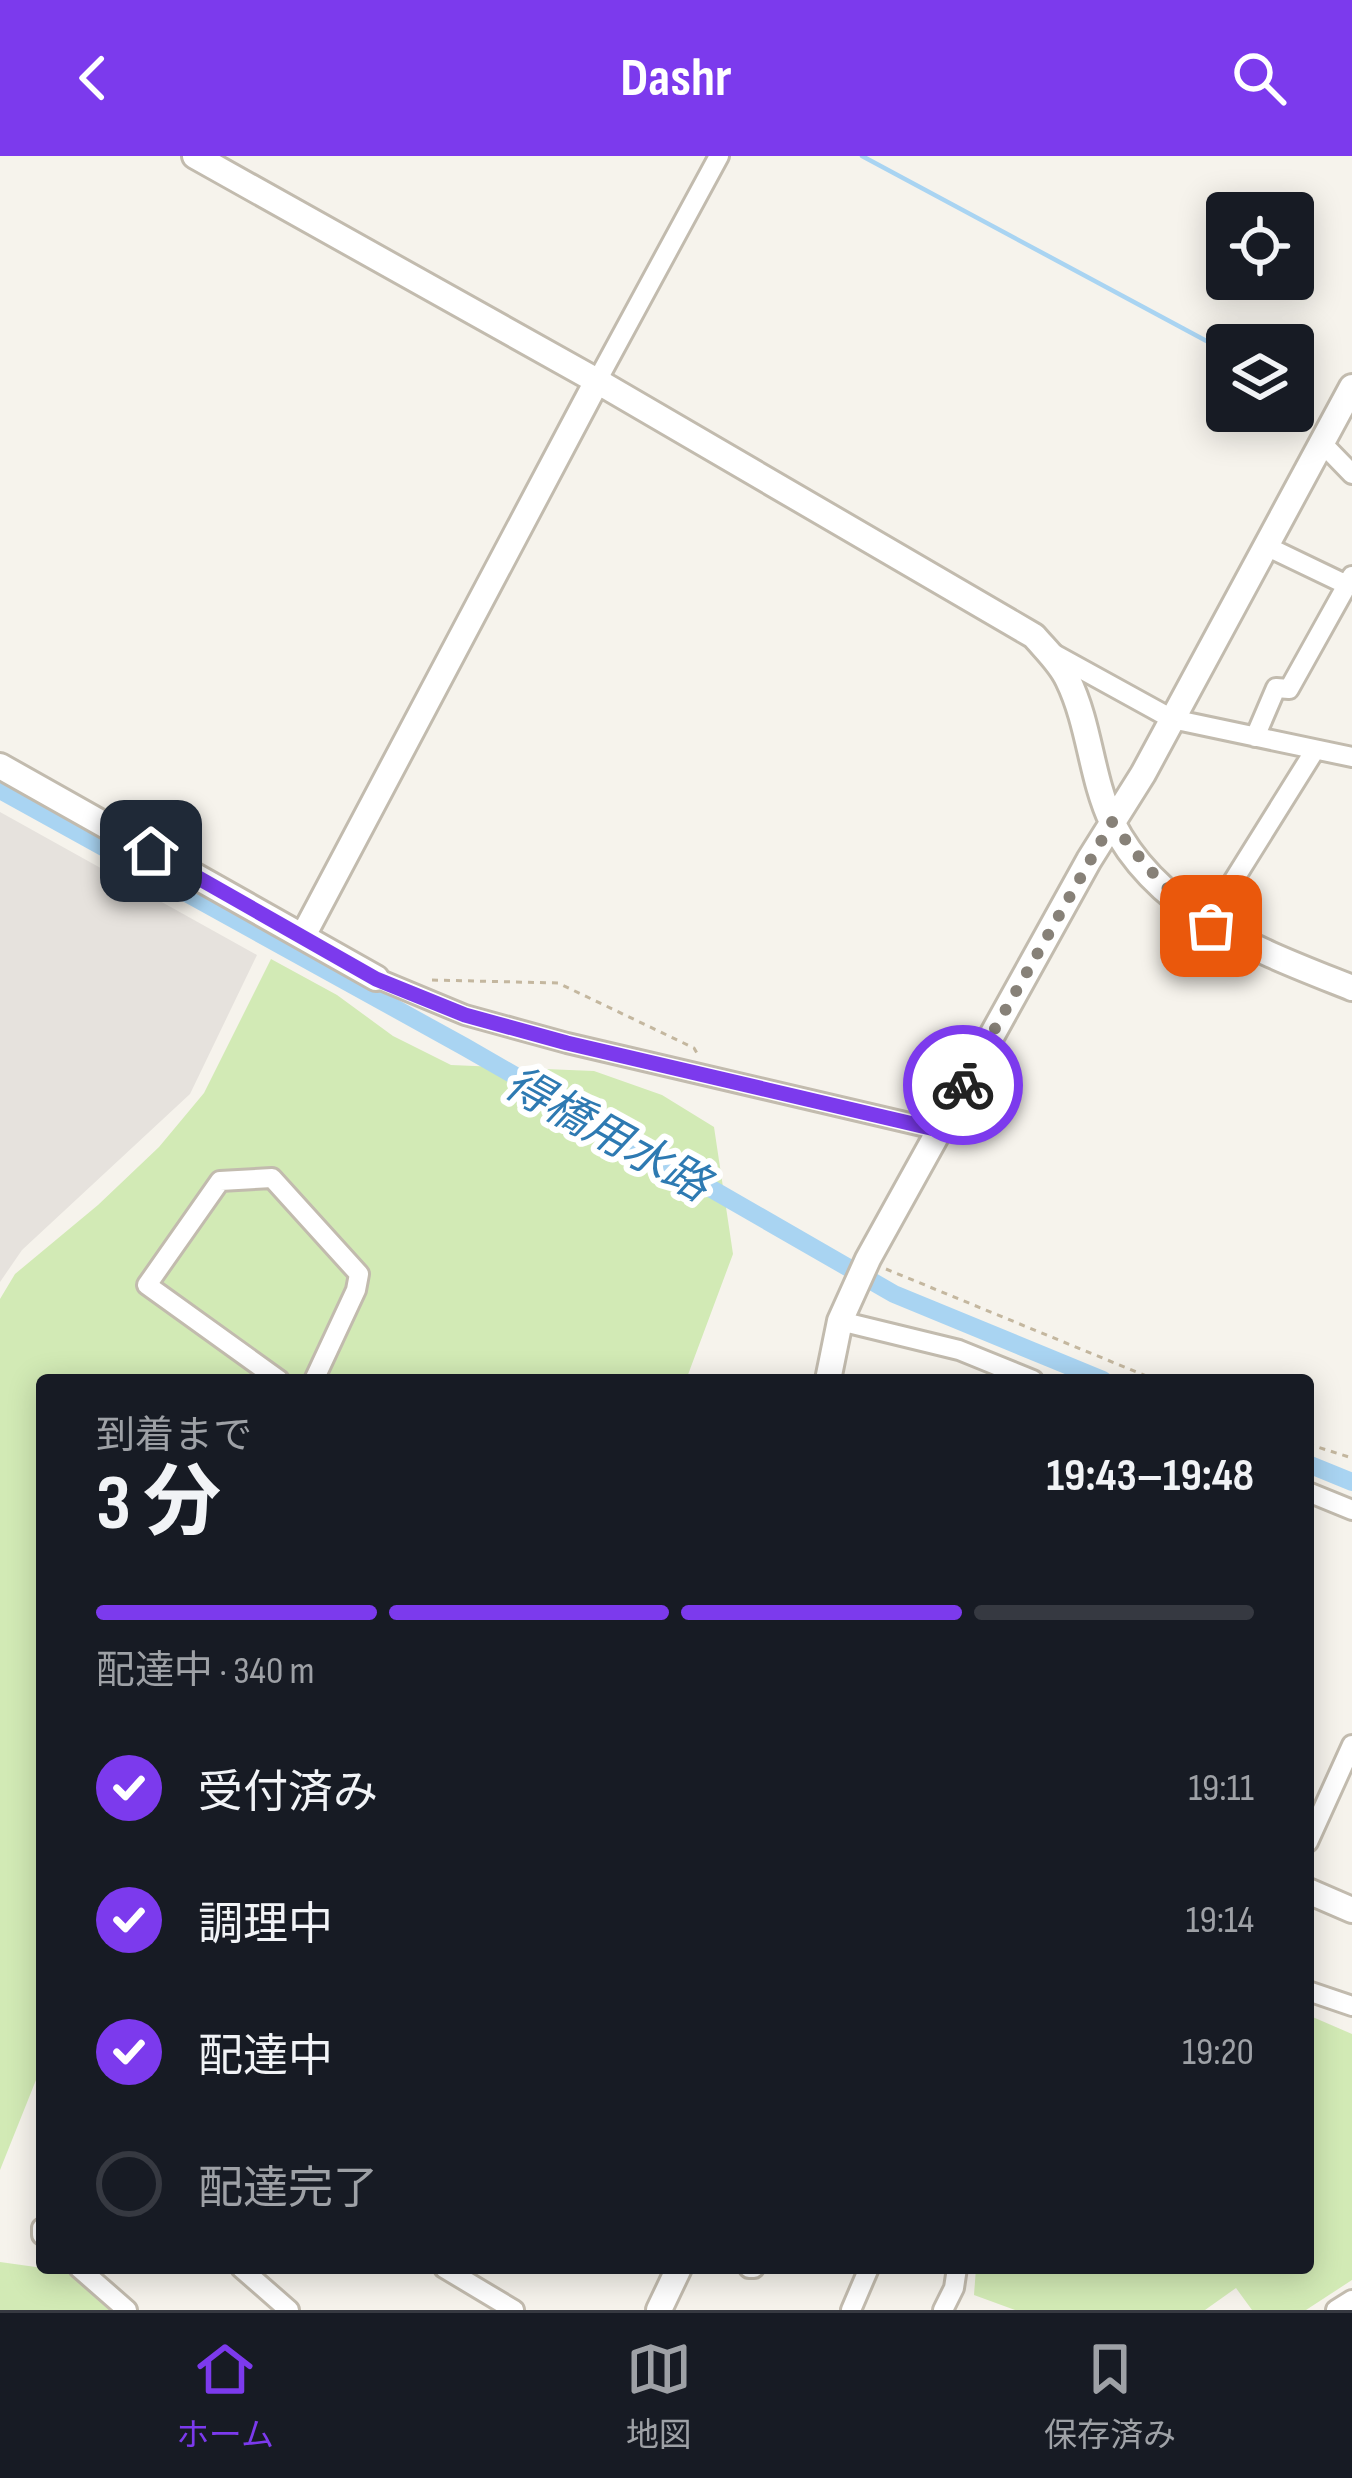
<!DOCTYPE html>
<html lang="ja">
<meta charset="utf-8">
<style>
body{margin:0;font-family:"Sofia Sans Condensed","Noto Sans JP",sans-serif;background:#242831;color:#f1f3f6;height:100vh;display:flex;flex-direction:column;font-size:45px;white-space:nowrap}
*{box-sizing:border-box;margin:0}
p{font-size:39px;color:#9ea1a6}
.icon{flex:none;width:66px;height:66px;fill:none;stroke:currentColor;stroke-width:2;stroke-linecap:round;stroke-linejoin:round}
.map{position:relative;flex:1;overflow:hidden}
.details{position:absolute;left:36px;top:1218px;width:1278px;height:900px;display:flex;flex-direction:column;background:#171b24;border-radius:12px;box-shadow:0 6px 30px #0003}
.details>*{flex:none}
.fabs{position:absolute;left:1206px;top:36px;display:grid;gap:24px}
.fabs a{display:grid;place-items:center;width:108px;height:108px;border-radius:12px;background:#171b24;box-shadow:0 6px 30px #0003;font-size:60px}
.pin{position:absolute;display:grid;place-items:center;width:102px;height:102px;color:#fff;margin:-51px;border-radius:24px;box-shadow:0 6px 18px #0006}
.courier{position:absolute;display:grid;place-items:center;width:120px;height:120px;margin:-60px;border:9px solid #7c3aed;border-radius:50%;background:#fff;color:#222;box-shadow:0 3px 15px #0007}
.headline em{font-style:normal;font-weight:700}
.headline div{display:flex;flex-direction:column-reverse}
.headline{display:flex;align-items:center;justify-content:space-between;height:204px;padding:0 60px}
h1{font-size:78px;font-weight:700;line-height:90px}
.bar{display:grid;grid-template-columns:repeat(4,1fr);gap:18px 12px;align-content:center;height:144px;padding:0 60px}
.bar i{height:15px;border-radius:9px;background:#363941}
.bar .active{background:#7c3aed}
.bar p{grid-column:span 4}
ol{padding:0 60px;list-style:none}
li{display:flex;align-items:center;gap:36px;height:132px}
li p{margin-inline-start:auto}
li .icon{padding:12px;border-radius:50%;background:#7c3aed;color:#fff;stroke-width:4}
li:last-child{color:#9ea1a6}
li i{width:66px;height:66px;border:6px solid #363941;border-radius:50%}
header{display:flex;justify-content:space-between;align-items:center;height:156px;padding:0 60px;background:#7c3aed;color:#fff;font-size:54px;font-weight:700}
.tabs{display:flex;justify-content:space-around;align-items:center;height:168px;border-top:3px solid #363941;background:#171b24;font-size:33px;color:#9ea1a6}
.tabs a{display:grid;justify-items:center;gap:6px}
.tabs .active{color:#7c3aed}
.map>svg:first-child{display:block}
</style>
<header><svg class="icon" aria-label="back" viewBox="0 0 24 24"><path d="M15 5l-7 7 7 7"/></svg>Dashr<svg class="icon" aria-label="search" viewBox="0 0 24 24"><circle cx="10" cy="10" r="6"/><path d="M15 15l6 6"/></svg></header>
<div class="map">
<svg width="1352" height="2154" viewBox="0 0 1352 2154">
<rect width="100%" height="100%" fill="#f6f3ec"/>
<!-- industrial -->
<path fill="#e6e2dd" d="M 0,656 L 257,799 L 190,938 L 22,1094 L 0,1126 Z"/>
<!-- green -->
<path fill="#d2eab5" d="M 271,803 L 337,839 L 393,880 L 451,909 L 594,915 L 662,939 L 714,971 L 733,1098 L 686,1224 L 42,1224 L 42,1909 L 0,2014 L 0,1143 L 15,1118 L 98,1049 L 159,991 L 204,937 Z
M 1308,1859 L 1352,1878 L 1352,2124 L 1306,2154 L 1252,2154 L 1236,2132 L 1205,2154 L 1015,2154 L 974,2139 L 976,2112 L 1308,2112 Z
M 0,2106 L 86,2118 L 120,2154 L 0,2154 Z"/>
<g fill="none" stroke-linecap="round" stroke-linejoin="round">
<!-- stream -->
<path stroke="#a9d4f2" stroke-width="4.5" d="M 862,0 L 1227,196"/>
<!-- canal -->
<path stroke="#a9d4f2" stroke-width="18" d="M 0,634 L 465,891 L 894,1138 L 1103,1224
M 1308,1308 L 1352,1326"/>
<defs>
<path id="minor" d="M 597,225 L 719,0
M 1322,287 L 1352,318
M 1266,390 L 1347,429
M 1054,498 L 1172,563 L 1352,601
M 1255,581 L 1276,532 L 1289,533 L 1352,420
M 1207,767 L 1315,594
M 376,822 L 465,859 L 567,887 L 939,974
M 840,1165 L 959,1194 L 1033,1224
M 279,1224 L 147,1129 L 220,1025 L 272,1022 L 359,1118 L 356,1134 L 314,1224
M 1308,1336 L 1352,1354
M 1308,1686 L 1352,1589
M 1308,1835 L 1352,1850
M 42,2072 L 42,2079
M 79,2112 L 127,2154
M 241,2112 L 289,2154
M 444,2112 L 514,2154
M 749,2112 L 754,2112
M 851,2154 L 869,2112
M 943,2154 L 954,2132 L 957,2112
M 1336,2154 L 1352,2144"/>
<path id="tertiary" d="M 195,0 L 597,225 L 1034,480 C 1046,494 1061,508 1068,524 C 1090,569 1091,622 1112,666 C 1159,760 1262,796 1352,832
M 0,610 L 376,822
M 303,780 L 597,225
M 828,1224 L 840,1165 L 868,1103 L 1089,704 L 1143,618 L 1352,231
M 1308,1735 L 1352,1754
M 659,2154 L 679,2112"/>
</defs>
<!-- minor casing -->
<use href="#minor" stroke="#c2bbae" stroke-width="24"/>
<!-- tertiary casing -->
<use href="#tertiary" stroke="#c2bbae" stroke-width="30"/>
<!-- path -->
<path stroke="#c4b79f" stroke-width="3" stroke-dasharray="6 6" stroke-linecap="butt" d="M 432,824 L 558,827 L 694,892 L 698,899
M 886,1113 L 1156,1224
M 1308,1288 L 1352,1302"/>
<!-- minor -->
<use href="#minor" stroke="#fff" stroke-width="18"/>
<!-- tertiary -->
<use href="#tertiary" stroke="#fff" stroke-width="24"/>
</g>
<g fill="none" stroke-linecap="round" stroke-linejoin="round">
<!-- done -->
<path stroke="#878178" stroke-width="12" stroke-dasharray="0 21.6" d="M 963,929 L 1112,666 C 1142,707 1171,740 1211,770"/>
<!-- route -->
<path stroke="#7c3aed" stroke-width="15" d="M 151,695 L 376,823 L 465,859 L 567,887 L 939,974 L 963,929"/>
</g>
<g text-anchor="middle" stroke-width="12" stroke-linejoin="round" paint-order="stroke">
<!-- water labels -->
<g font-size="45" font-style="italic" fill="#2e7ab2" stroke="#fff">
<text transform="translate(608 977) rotate(29)" y="16">得橋用水路</text>
</g>
</g>
</svg>
<div class="fabs">
<a><svg class="icon" aria-label="locate" viewBox="0 0 24 24"><circle cx="12" cy="12" r="6"/><path d="M12 2v4M12 18v4M2 12h4M18 12h4"/></svg></a>
<a><svg class="icon" aria-label="layers" viewBox="0 0 24 24"><path d="M12 4l9 5-9 5-9-5zM3 14l9 5 9-5"/></svg></a>
</div>
<div class="pin" style="left:1211px;top:770px;background:#ea580c"><svg class="icon" aria-label="bag" viewBox="0 0 24 24"><path d="M5 8h14l-1 12H6zM9 8a3 3 0 0 1 6 0"/></svg></div>
<div class="pin" style="left:151px;top:695px;background:#1f2937"><svg class="icon" aria-label="home" viewBox="0 0 24 24"><path d="M3 11l9-7 9 7M6 9v11h12V9"/></svg></div>
<div class="courier" style="left:963px;top:929px"><svg class="icon" aria-label="bike" viewBox="0 0 24 24"><circle cx="6" cy="16" r="4"/><circle cx="18" cy="16" r="4"/><path d="M6 16l4-8h5l3 8M10 8l3 8H6M13 5h3"/></svg></div>
<section class="details">
<div class="headline"><div><h1>3 分</h1><p>到着まで</p></div><em>19:43–19:48</em></div>
<div class="bar"><i class="active"></i><i class="active"></i><i class="active"></i><i></i><p>配達中 · 340 m</p></div>
<ol>
<li><svg class="icon" aria-label="check" viewBox="0 0 24 24"><path d="M5 12l5 5 9-10"/></svg>受付済み<p>19:11</p></li>
<li><svg class="icon" aria-label="check" viewBox="0 0 24 24"><path d="M5 12l5 5 9-10"/></svg>調理中<p>19:14</p></li>
<li><svg class="icon" aria-label="check" viewBox="0 0 24 24"><path d="M5 12l5 5 9-10"/></svg>配達中<p>19:20</p></li>
<li><i></i>配達完了</li>
</ol>
</section>
</div>
<nav class="tabs">
<a class="active"><svg class="icon" aria-label="home" viewBox="0 0 24 24"><path d="M3 11l9-7 9 7M6 9v11h12V9"/></svg>ホーム</a>
<a><svg class="icon" aria-label="map" viewBox="0 0 24 24"><path d="M3 6l6-2 6 2 6-2v14l-6 2-6-2-6 2zM9 4v14M15 6v14"/></svg>地図</a>
<a><svg class="icon" aria-label="saved" viewBox="0 0 24 24"><path d="M7 4h10v16l-5-4-5 4z"/></svg>保存済み</a>
</nav>
